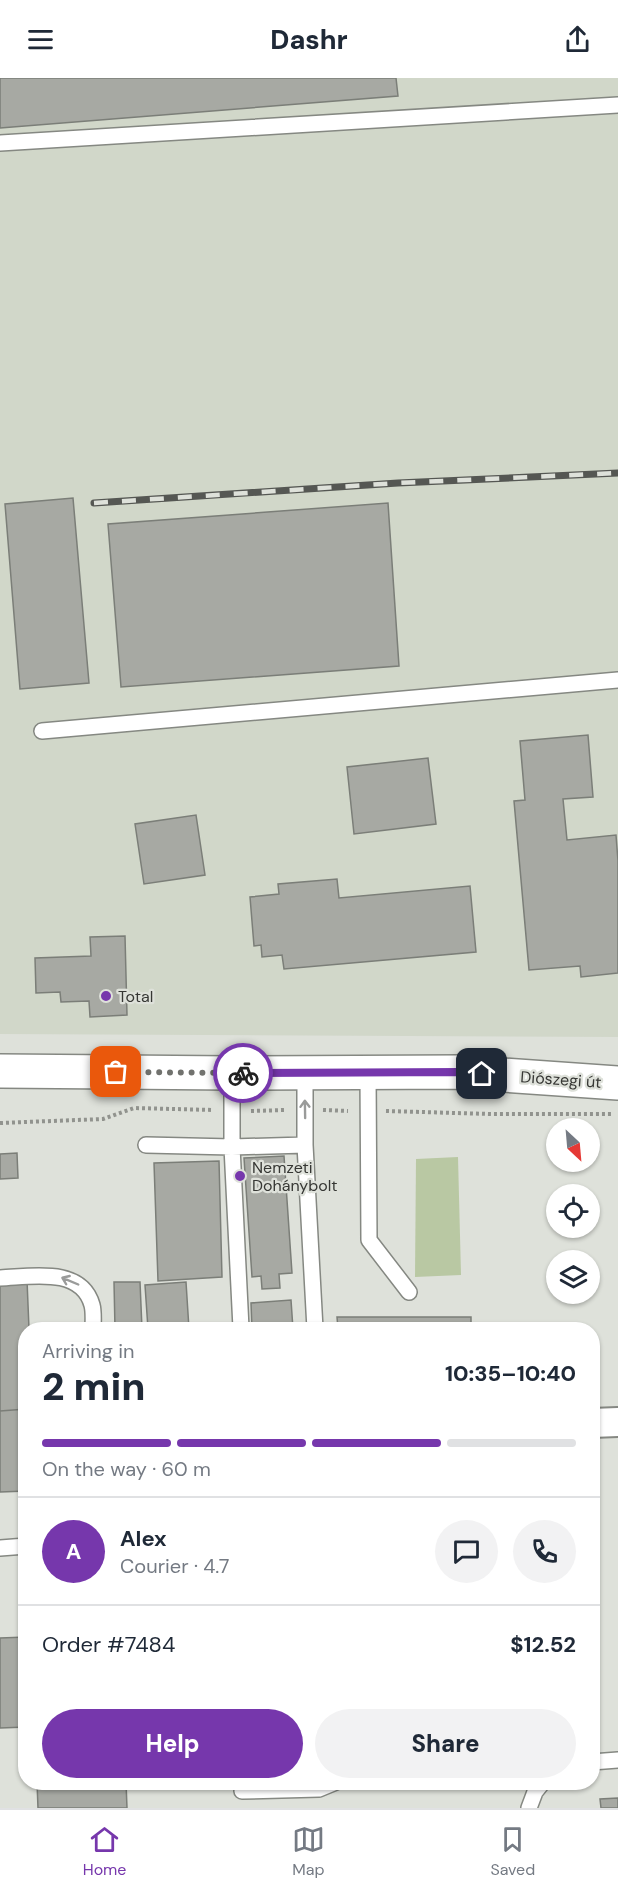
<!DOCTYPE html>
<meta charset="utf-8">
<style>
body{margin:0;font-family:"DM Sans",sans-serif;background:#f2f2f3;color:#1f2937;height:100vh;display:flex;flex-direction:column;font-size:22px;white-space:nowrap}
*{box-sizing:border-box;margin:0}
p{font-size:20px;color:#747a83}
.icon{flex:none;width:33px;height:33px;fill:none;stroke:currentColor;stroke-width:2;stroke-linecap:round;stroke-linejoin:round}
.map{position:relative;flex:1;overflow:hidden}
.drawer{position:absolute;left:18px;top:1244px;width:582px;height:468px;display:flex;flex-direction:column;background:#fff;border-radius:24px;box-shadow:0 2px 4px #0004}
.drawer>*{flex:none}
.needle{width:39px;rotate:154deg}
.fabs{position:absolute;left:546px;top:1040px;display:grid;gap:12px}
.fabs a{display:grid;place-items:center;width:54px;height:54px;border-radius:50%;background:#fff;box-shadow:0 2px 4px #0004;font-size:30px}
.pin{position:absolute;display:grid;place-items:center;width:51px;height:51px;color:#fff;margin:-26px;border-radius:12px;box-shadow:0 3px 9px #0006}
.courier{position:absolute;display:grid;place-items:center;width:60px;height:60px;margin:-30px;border:4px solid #7637ac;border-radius:50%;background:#fff;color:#222;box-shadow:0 2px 8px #0007}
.overview em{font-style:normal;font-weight:800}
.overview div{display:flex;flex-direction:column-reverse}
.overview{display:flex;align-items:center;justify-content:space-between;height:102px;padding:0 24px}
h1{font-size:39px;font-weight:800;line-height:45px}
.bar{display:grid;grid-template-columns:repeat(4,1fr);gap:9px 6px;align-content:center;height:72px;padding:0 24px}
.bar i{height:8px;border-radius:4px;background:#e0e1e3}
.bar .current{background:#7637ac}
.bar p{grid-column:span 4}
.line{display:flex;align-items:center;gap:15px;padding:0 24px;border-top:2px solid #e0e1e3}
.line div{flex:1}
.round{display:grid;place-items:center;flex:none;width:63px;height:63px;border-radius:32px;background:#f2f2f3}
.action{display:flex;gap:12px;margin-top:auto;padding:12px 24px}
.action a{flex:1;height:69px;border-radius:36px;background:#7637ac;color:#fff;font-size:24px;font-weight:800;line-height:69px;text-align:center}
.action a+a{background:#f2f2f3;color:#1f2937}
header{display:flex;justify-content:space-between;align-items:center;height:78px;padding:0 24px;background:#fff;font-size:27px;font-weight:800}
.dock{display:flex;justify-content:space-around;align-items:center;height:84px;border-top:2px solid #e0e1e3;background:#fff;font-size:16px;color:#747a83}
.dock a{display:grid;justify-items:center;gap:3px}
.dock .current{color:#7637ac}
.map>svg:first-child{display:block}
</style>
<header><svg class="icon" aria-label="menu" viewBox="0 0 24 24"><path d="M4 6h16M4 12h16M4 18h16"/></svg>Dashr<svg class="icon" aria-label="share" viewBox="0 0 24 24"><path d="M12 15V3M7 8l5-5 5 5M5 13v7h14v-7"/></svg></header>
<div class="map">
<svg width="618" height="1730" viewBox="0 0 618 1730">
<rect width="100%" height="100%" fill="#dee1da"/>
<!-- built -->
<path fill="#d1d7c9" d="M 0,0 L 618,0 L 618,959 L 0,956 Z"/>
<!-- green -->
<path fill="#b9c8a3" d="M 458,1079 L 461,1197 L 415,1199 L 416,1081 Z"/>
<!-- building -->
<path fill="#a7a9a3" stroke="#7b7e78" stroke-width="1.5" d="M 0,0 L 396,0 L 398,18 L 0,50 Z
M 73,420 L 89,605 L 20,611 L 5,426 Z
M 388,425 L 399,588 L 121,609 L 108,446 Z
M 588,657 L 593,719 L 563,721 L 567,762 L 616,757 L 618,783 L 618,895 L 581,899 L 580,888 L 529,892 L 514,723 L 525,722 L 520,663 Z
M 428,680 L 436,746 L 354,756 L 347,689 Z
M 196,737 L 205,797 L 144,806 L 135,746 Z
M 337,801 L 339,820 L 470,808 L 476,874 L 284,891 L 282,877 L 262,879 L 261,867 L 254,868 L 250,819 L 279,816 L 278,806 Z
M 125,858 L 127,937 L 90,939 L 89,923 L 61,924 L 60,914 L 36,915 L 35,880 L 91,878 L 90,859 Z
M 17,1075 L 18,1100 L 0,1101 L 0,1076 Z
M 284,1078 L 292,1195 L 279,1196 L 280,1210 L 262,1211 L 261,1198 L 252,1199 L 244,1080 Z
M 219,1083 L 222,1199 L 158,1203 L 154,1085 Z
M 27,1202 L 29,1251 L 26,1251 L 26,1331 L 0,1333 L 0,1203 Z
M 114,1204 L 140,1204 L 142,1251 L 115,1251 Z
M 186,1204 L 189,1251 L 148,1251 L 145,1207 Z
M 291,1222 L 293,1251 L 252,1251 L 251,1225 Z
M 337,1239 L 471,1239 L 471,1251 L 338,1251 Z
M 26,1331 L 26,1413 L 0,1414 L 0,1333 Z
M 26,1559 L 26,1649 L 0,1650 L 0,1560 Z
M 37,1704 L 126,1704 L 127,1730 L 38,1730 Z
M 618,1720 L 618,1730 L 601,1730 L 600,1721 Z"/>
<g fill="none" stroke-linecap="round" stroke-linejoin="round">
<defs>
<path id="lane" d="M 0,65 L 618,27
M 42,653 L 618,602
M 305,994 L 305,1067 L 315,1251
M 232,995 L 232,1069 L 241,1250
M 368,995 L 369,1162 L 409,1214
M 146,1067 L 232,1069 L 305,1067
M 0,1200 C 30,1199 81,1188 92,1227 C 94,1234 93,1244 93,1251
M 0,1470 L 26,1468
M 592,1684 L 618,1682
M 242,1713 L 319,1711 L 336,1704
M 529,1730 L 535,1714 L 543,1704"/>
<path id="street" d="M 592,1345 L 618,1344"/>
<path id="secondary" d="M 0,993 L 232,995 L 460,994 L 618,1005"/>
</defs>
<!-- lane casing -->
<use href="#lane" stroke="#858882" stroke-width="18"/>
<!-- street casing -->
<use href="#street" stroke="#858882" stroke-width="32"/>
<!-- secondary casing -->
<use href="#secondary" stroke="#858882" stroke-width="36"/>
<!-- path -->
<path stroke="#91938e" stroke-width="4" stroke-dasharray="3 3" stroke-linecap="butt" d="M 323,1032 L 348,1033
M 251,1033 L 285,1032
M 386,1033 L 491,1036 L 612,1036
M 0,1045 L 103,1041 L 134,1030 L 213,1032"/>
<!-- lane -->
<use href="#lane" stroke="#fff" stroke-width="15"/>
<!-- street -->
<use href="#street" stroke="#fff" stroke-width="28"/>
<!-- secondary -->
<use href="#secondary" stroke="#fff" stroke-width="33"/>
<defs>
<path id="rail" d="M 94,425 L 398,405 L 618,395"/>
</defs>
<!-- rail casing -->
<use href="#rail" stroke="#555753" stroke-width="7"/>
<!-- rail -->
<use href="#rail" stroke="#dee1da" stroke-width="4.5" stroke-dasharray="14" stroke-linecap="butt"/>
</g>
<!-- one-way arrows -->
<defs><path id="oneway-shaft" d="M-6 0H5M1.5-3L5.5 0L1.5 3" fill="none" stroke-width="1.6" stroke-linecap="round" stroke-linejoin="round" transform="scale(1.5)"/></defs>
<g stroke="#9a9b9a">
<use href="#oneway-shaft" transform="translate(305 1031) rotate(-91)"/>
<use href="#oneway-shaft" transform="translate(70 1203) rotate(-157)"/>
</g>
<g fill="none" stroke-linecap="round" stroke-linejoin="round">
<!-- done -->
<path stroke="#71726e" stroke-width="6" stroke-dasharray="0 10.8" d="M 116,994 L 243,995"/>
<!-- route -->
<path stroke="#7637ac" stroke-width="8" d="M 243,995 L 460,994 L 482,996"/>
</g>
<!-- markers -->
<g fill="#7637ac" stroke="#dee1da" stroke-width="2">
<circle cx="106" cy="918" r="6"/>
<circle cx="240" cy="1098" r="6"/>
</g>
<g text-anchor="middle" stroke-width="4.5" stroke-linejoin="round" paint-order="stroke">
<!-- poi labels -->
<g font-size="16" fill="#363734" stroke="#dee1da" text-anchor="start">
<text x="118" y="924">Total</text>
<text x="252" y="1095">Nemzeti<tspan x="252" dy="18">Dohánybolt</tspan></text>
</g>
<!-- street labels -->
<g font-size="16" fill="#363734" stroke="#dee1da">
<text transform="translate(561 1001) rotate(4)" y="6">Diószegi út</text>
</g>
</g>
</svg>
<div class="fabs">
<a><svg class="needle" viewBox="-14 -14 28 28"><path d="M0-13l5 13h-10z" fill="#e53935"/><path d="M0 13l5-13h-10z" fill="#747a83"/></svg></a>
<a><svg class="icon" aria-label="locate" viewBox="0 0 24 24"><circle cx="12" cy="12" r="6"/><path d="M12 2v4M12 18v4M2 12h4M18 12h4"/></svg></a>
<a><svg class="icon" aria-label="layers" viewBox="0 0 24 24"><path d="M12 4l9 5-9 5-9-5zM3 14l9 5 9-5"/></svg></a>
</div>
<div class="pin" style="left:116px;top:994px;background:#ea580c"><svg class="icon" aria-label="bag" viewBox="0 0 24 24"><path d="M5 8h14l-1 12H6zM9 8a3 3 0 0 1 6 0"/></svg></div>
<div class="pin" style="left:482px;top:996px;background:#1f2937"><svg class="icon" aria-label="home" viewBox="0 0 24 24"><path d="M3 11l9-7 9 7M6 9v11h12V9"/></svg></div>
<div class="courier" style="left:243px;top:995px"><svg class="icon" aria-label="bike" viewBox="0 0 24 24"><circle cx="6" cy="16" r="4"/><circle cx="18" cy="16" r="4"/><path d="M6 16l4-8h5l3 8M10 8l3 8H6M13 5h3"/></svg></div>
<section class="drawer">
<div class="overview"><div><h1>2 min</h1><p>Arriving in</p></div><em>10:35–10:40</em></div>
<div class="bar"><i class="current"></i><i class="current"></i><i class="current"></i><i></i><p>On the way · 60 m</p></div>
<div class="line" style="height:108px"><b class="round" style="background:#7637ac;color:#fff">A</b><div><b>Alex</b><p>Courier · 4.7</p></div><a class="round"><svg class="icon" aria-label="chat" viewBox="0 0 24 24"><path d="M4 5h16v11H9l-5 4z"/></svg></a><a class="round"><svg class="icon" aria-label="phone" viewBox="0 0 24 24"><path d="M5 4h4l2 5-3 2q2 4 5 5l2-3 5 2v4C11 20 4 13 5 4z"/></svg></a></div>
<div class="line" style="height:78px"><div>Order #7484</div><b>$12.52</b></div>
<div class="action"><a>Help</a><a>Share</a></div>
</section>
</div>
<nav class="dock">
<a class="current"><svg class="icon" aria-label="home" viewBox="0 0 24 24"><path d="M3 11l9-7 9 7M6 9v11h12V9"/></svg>Home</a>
<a><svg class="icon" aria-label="map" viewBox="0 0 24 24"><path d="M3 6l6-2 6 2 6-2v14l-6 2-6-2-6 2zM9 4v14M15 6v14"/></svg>Map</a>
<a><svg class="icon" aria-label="saved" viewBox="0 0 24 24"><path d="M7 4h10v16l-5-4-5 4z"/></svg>Saved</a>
</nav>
